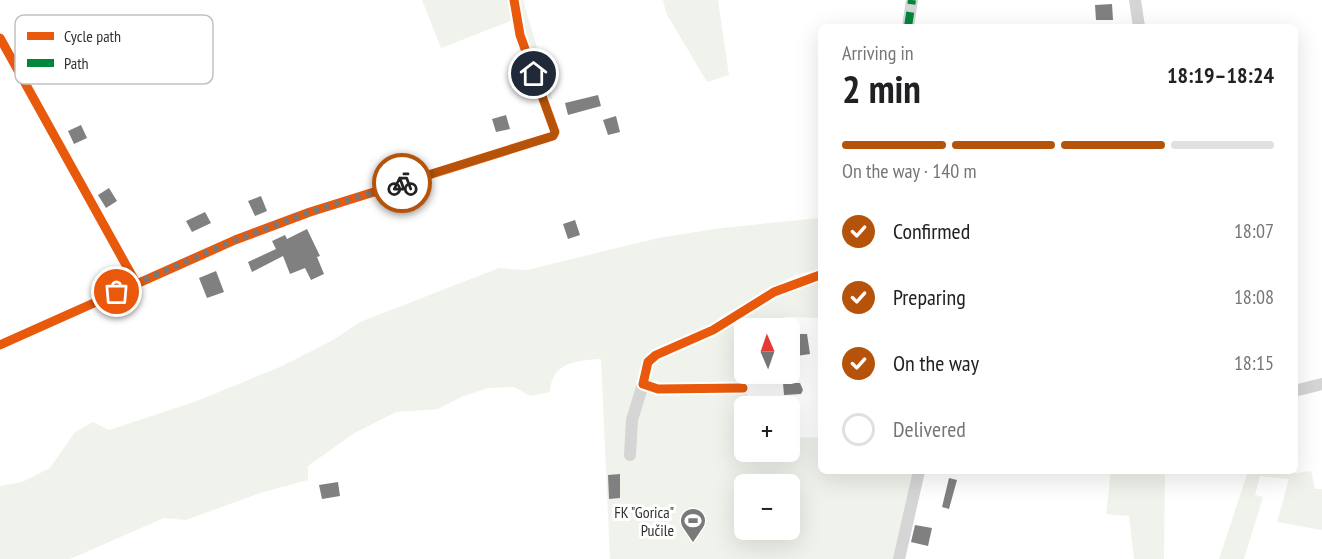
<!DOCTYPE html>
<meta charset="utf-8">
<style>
body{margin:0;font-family:"PT Sans Narrow",sans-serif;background:#f2f2f2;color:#202124;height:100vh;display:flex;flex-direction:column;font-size:22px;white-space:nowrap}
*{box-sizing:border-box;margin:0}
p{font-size:20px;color:#757577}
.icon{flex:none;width:33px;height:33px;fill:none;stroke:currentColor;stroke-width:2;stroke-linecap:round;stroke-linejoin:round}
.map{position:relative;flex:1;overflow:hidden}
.panel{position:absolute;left:818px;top:24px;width:480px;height:450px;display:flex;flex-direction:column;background:#fff;border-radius:9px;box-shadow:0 6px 24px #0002}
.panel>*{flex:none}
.needle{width:39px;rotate:358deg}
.fabs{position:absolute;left:734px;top:318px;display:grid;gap:12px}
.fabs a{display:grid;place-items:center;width:66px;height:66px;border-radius:9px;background:#fff;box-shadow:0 6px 24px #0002;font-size:30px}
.pin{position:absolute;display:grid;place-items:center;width:51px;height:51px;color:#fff;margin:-26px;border:3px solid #fff;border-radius:50%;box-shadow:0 2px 6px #0007}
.courier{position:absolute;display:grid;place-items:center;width:60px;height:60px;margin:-30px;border:4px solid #b45309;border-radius:50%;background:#fff;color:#222;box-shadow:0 2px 8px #0007}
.headline em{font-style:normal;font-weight:700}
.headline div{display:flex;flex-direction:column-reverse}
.headline{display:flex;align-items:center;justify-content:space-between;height:102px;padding:0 24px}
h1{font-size:39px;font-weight:700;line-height:45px}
.bar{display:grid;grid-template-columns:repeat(4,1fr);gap:9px 6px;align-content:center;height:72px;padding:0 24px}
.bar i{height:8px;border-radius:4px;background:#e0e0e0}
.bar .on{background:#b45309}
.bar p{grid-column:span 4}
ol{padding:0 24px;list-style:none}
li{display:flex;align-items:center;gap:18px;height:66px}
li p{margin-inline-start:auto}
li .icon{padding:6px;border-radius:50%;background:#b45309;color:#fff;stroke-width:4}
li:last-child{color:#757577}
li i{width:33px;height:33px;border:3px solid #e0e0e0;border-radius:50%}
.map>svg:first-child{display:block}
</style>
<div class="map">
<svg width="1322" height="559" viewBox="0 0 1322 559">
<rect width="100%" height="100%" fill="#fff"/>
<!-- green -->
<path fill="#f0f3ec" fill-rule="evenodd" d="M 422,0 L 523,0 L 552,99 L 548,100 L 521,17 L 441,48 Z
M 663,0 L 718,0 L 729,75 L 707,82 L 666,13 Z
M 820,218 L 820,269 L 795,275 L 718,318 L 738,321 C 765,303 790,289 820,281 L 820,318 L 787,317 L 744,328 L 744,374 L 747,374 L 748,406 L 744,406 L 744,452 L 789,452 L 789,438 L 820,437 L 820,471 L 915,471 L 895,559 L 610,559 L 601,359 C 575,361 552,362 550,392 L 530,396 L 514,387 L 489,388 L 463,396 L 438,409 L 396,412 L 353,434 L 308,466 L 308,480 L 260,493 L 186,520 L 164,518 L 70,559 L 0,559 L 0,486 L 22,482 L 50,468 L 75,432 L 93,422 L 109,430 L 197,401 L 282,366 L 333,340 L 360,322 L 499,268 L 527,270 L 658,238 L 721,228 ZM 744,484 L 789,484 L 789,530 L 744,530 Z
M 1111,471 L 1165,471 L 1164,559 L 1134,559 L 1129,516 L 1106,514 Z
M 1238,471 L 1296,473 L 1311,471 L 1315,489 L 1322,489 L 1322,530 L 1277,522 L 1289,479 L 1260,476 L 1255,495 L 1263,497 L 1244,559 L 1219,559 L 1247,474 Z"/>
<!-- building -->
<path fill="#808080" d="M 1112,4 L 1113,20 L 1096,20 L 1095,5 Z
M 598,95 L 601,106 L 568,115 L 565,103 Z
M 506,115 L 510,129 L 496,132 L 492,119 Z
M 616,116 L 620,132 L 608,135 L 603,120 Z
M 81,125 L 87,138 L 74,144 L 68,131 Z
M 109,188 L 117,201 L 106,208 L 98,195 Z
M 261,196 L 267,211 L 255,216 L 248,201 Z
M 205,212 L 211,223 L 192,232 L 186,221 Z
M 575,220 L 580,235 L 568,239 L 563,224 Z
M 307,229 L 320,256 L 317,257 L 324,274 L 311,280 L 305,268 L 290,274 L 283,256 L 252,272 L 248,262 L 276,249 L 272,241 L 285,235 L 287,239 Z
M 216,271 L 224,292 L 207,298 L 199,278 Z
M 798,334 L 807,334 L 810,354 L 789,357 L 789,338 L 798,337 Z
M 783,383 L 800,383 L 803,390 L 801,394 L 784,395 Z
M 620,474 L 620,498 L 609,499 L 608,475 Z
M 949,478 L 957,480 L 949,509 L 942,507 Z
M 338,482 L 340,496 L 322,499 L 319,485 Z
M 915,525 L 932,528 L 928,546 L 911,542 Z"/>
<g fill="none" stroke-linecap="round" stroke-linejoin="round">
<!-- minor -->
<path stroke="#d5d5d5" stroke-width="12" d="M 1135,0 L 1139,27
M 908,27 L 912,0
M 0,38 L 136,283
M 0,345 L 235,240 L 310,212 L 553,136 L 555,132 L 520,35 L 514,0
M 743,388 L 658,389 L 643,384 L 648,362 L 656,355 L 713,330 L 774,292 L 820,275
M 1294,391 L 1322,384
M 630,455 L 632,420 L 643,384
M 899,559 L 919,471"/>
<!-- quiet -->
<path stroke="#00873e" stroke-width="8" stroke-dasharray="15 8" stroke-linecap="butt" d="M 908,27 L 912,0"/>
<defs>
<path id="cycleway" d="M 0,38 L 136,283
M 0,345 L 235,240 L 310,212 L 553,136 L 555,132 L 520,35 L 514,0
M 743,388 L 658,389 L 643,384 L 648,362 L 656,355 L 713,330 L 774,292 L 820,275"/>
</defs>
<!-- cycleway casing -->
<use href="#cycleway" stroke="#fff" stroke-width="13"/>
<!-- cycleway -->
<use href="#cycleway" stroke="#e8590c" stroke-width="9"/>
</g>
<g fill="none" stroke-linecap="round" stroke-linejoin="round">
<!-- done -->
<path stroke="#797979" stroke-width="6" stroke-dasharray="0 10.8" d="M 117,292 L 235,240 L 310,212 L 402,183"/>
<!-- route -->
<path stroke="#b45309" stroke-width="8" d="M 402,183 L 553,136 L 555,132 L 534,74"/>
</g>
<!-- icons -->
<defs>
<symbol id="stadium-pin" viewBox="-11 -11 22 30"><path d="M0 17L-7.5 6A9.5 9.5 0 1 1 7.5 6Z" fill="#797979" stroke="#fff"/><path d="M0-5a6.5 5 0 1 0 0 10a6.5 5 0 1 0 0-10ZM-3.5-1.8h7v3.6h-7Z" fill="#fff"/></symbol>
</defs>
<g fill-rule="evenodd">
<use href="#stadium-pin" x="678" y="506" width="30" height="40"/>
</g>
<g text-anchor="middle" stroke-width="6" stroke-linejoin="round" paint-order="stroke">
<!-- poi labels -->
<g font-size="16" fill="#313131" stroke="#fff" text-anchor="end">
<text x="674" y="518">FK "Gorica"<tspan x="674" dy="18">Pučile</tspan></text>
</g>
</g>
<!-- legend -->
<rect x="15" y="15" width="198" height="69" rx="9" fill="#fff" stroke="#c1c1c1" stroke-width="1.5"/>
<rect x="27" y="32" width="27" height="8" fill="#e8590c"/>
<rect x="27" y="59" width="27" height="8" fill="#00873e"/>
<g font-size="16" fill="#313131">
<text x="64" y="42">Cycle path</text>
<text x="64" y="69">Path</text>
</g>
</svg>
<div class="fabs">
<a><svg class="needle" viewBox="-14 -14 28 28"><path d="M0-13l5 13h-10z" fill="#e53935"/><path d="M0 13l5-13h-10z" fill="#757577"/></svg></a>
<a>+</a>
<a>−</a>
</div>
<div class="pin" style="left:117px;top:292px;background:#ea580c"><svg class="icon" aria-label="bag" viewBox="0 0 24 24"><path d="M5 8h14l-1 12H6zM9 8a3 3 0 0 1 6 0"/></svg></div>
<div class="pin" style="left:534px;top:74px;background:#1f2937"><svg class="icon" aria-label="home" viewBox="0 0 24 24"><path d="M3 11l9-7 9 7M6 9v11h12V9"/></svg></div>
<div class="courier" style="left:402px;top:183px"><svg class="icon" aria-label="bike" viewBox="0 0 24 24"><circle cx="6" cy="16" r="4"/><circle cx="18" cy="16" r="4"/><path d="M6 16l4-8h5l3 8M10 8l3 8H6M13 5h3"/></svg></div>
<section class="panel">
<div class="headline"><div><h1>2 min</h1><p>Arriving in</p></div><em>18:19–18:24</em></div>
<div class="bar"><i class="on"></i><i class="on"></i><i class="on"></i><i></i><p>On the way · 140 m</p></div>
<ol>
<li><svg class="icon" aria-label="check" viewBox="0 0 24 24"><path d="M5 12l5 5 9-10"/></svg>Confirmed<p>18:07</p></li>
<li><svg class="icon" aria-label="check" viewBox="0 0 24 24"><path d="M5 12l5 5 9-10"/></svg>Preparing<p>18:08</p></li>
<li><svg class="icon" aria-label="check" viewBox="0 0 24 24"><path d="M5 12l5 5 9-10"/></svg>On the way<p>18:15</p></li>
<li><i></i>Delivered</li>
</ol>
</section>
</div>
